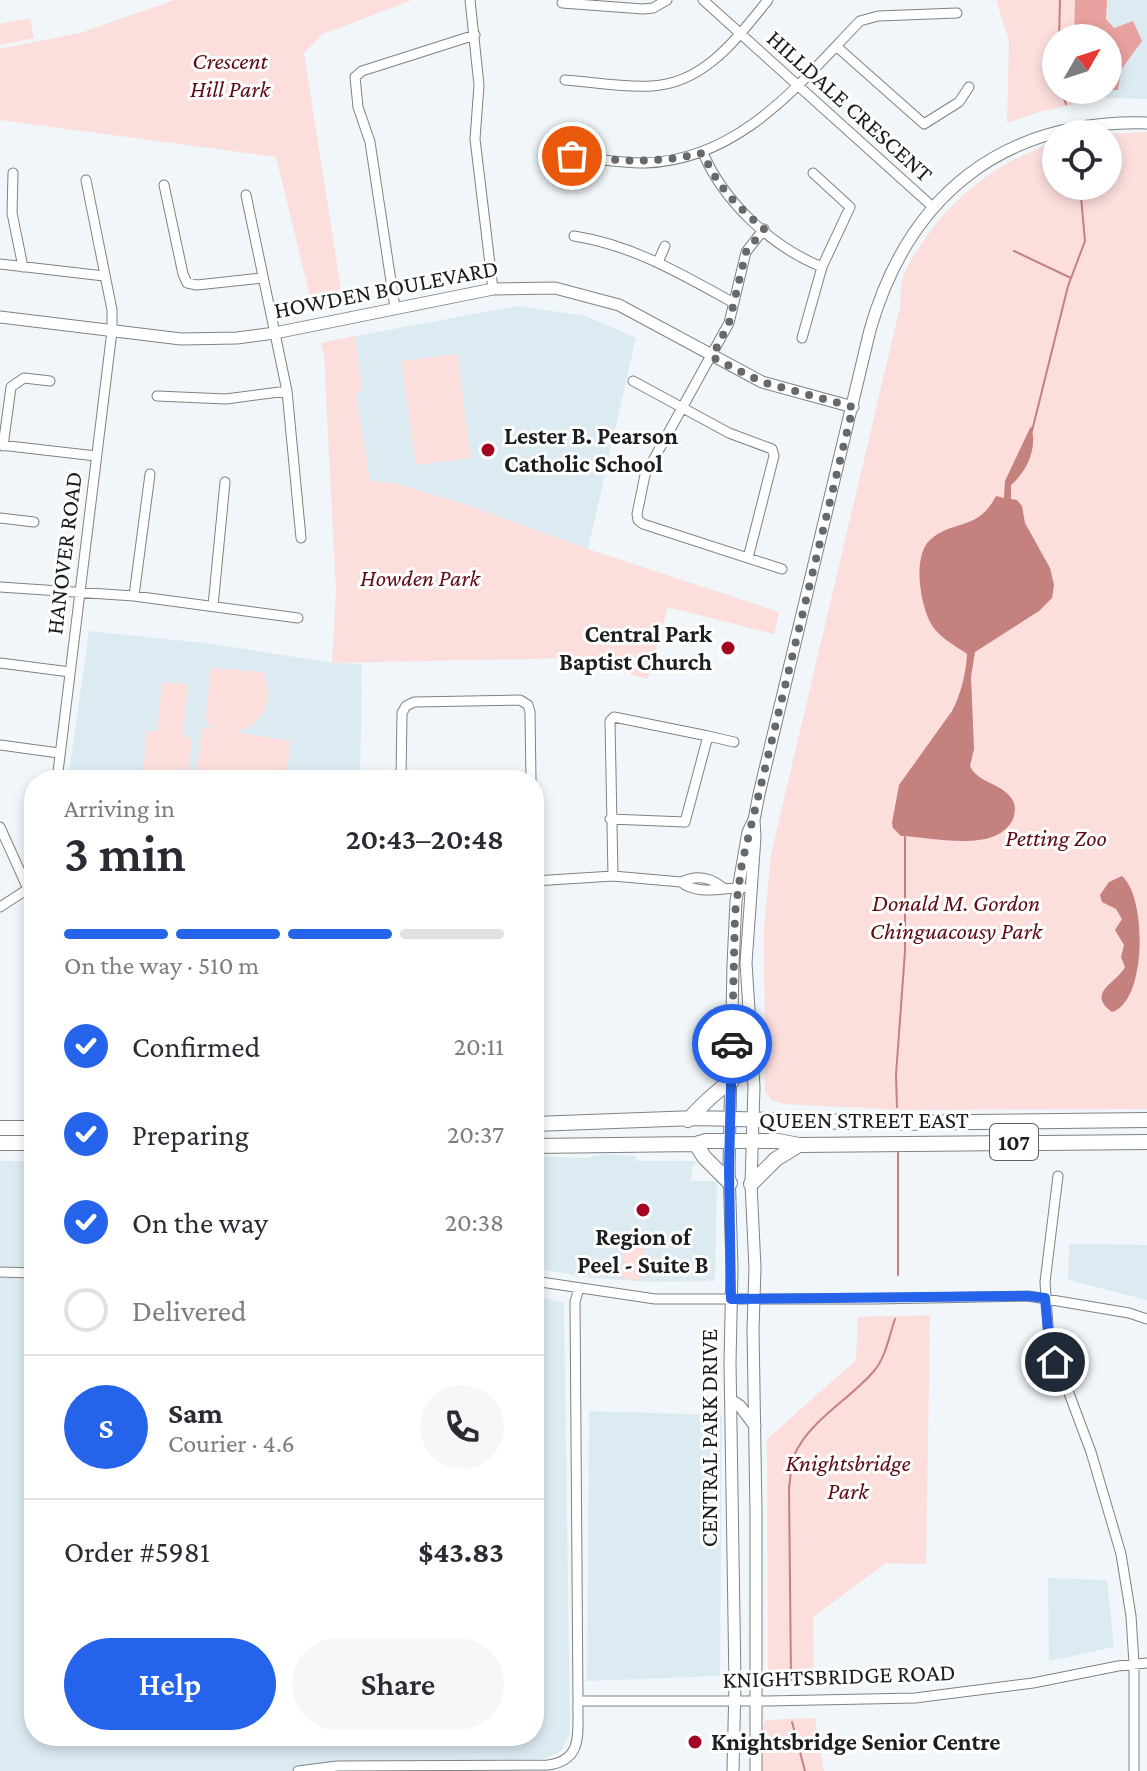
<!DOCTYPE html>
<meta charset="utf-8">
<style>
body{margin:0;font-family:"Crimson Pro",serif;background:#f7f7f7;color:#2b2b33;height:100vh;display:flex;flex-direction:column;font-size:30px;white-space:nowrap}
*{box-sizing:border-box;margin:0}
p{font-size:26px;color:#7c7c81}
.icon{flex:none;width:44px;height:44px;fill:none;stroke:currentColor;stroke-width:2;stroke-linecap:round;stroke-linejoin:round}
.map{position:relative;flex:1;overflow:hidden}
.sheet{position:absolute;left:24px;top:770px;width:520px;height:976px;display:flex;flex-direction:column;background:#fff;border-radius:32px;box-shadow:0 4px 12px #0003}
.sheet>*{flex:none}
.needle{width:52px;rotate:51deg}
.fabs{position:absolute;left:1042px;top:24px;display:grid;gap:16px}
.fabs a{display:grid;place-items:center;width:80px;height:80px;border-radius:50%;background:#fff;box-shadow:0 4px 12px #0003;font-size:40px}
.pin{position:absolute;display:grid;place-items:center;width:68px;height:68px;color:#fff;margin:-34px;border:4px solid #fff;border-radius:50%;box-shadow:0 2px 8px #0007}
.courier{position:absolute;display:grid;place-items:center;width:80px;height:80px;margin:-40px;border:6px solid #2563eb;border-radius:50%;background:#fff;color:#222;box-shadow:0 2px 10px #0007}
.overview em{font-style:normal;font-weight:600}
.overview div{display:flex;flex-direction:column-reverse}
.overview{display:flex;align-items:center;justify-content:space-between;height:136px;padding:0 40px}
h1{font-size:52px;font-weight:600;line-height:60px}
.bar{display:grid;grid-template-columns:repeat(4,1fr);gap:12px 8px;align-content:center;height:96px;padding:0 40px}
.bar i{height:10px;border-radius:6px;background:#e1e1e2}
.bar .active{background:#2563eb}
.bar p{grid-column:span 4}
.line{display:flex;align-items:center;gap:20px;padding:0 40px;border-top:2px solid #e1e1e2}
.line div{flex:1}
.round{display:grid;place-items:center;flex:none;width:84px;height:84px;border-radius:42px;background:#f7f7f7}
ol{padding:0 40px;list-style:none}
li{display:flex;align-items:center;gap:24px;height:88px}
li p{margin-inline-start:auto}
li .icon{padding:8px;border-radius:50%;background:#2563eb;color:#fff;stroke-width:4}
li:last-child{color:#7c7c81}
li i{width:44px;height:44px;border:4px solid #e1e1e2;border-radius:50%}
.action{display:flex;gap:16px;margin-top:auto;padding:16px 40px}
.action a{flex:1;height:92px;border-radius:48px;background:#2563eb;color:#fff;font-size:32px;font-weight:600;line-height:92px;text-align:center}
.action a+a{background:#f7f7f7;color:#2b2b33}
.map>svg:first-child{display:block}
</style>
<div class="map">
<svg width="1147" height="1771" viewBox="0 0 1147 1771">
<rect width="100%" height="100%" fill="#f0f6f9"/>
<!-- built -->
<path fill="#dcebf2" d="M 1107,0 L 1147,0 L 1147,99 L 1105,98 L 1105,90 L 1108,90 Z
M 518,306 L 586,316 L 636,338 L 588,549 L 473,507 L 395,483 L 370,481 L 356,393 L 355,336 Z
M 89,631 L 214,644 L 332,663 L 362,664 L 360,780 L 68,780 Z
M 605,1154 L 636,1156 L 637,1161 L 697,1161 L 692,1169 L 691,1181 L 717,1181 L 715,1281 L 653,1282 L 591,1278 L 534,1268 L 534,1156 L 586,1158 Z
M 0,1161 L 34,1161 L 34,1736 L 534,1736 L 534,1296 L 564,1303 L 570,1734 L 561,1751 L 544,1759 L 407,1761 L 407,1771 L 0,1771 Z
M 1069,1244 L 1147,1245 L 1147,1300 L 1068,1280 Z
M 589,1411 L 722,1415 L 720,1676 L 587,1681 Z
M 1048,1578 L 1107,1580 L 1114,1647 L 1049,1661 Z"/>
<!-- green -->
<path fill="#fcdfdd" d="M 174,0 L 412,0 L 323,34 L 304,53 L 343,302 L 313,309 L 276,157 L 0,120 L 0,49 L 80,33 Z
M 996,0 L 1107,0 L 1106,38 L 1056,38 L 1056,90 L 1105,90 L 1105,98 L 1039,112 L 1007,123 L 1009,40 Z
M 30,18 L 34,38 L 0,45 L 0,24 Z
M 1147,132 L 1147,1109 L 905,1110 L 783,1104 L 772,1100 L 765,1092 L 764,928 L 771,854 L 900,307 C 901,297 900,286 903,277 C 908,263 917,251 925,239 C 958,192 1001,160 1056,142 L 1056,186 L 1108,186 L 1108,134 Z
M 355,336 L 362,390 L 356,393 L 370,481 L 395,483 L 473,507 L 588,549 L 779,612 L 774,634 L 668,607 L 648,679 L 575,658 L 332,663 L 336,591 L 324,356 L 321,343 Z
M 457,354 L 471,458 L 416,465 L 401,361 Z
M 214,668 L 263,672 C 276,700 264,725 235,732 L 291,741 L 285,780 L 195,780 L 202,728 L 215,729 L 205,722 L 211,669 Z
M 162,682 L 188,684 L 183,736 L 192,738 L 188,776 L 143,772 L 147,731 L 157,731 Z
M 625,1231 L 645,1231 L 643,1274 L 639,1281 L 622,1278 Z
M 930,1315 L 926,1564 L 886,1563 L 813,1617 L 814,1682 L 772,1683 L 768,1679 L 767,1439 L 856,1360 L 858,1317 Z
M 815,1718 L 824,1771 L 762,1771 L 762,1727 L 766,1720 Z"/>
<!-- forest -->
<path fill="#e7a19e" d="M 1075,0 L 1107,0 L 1106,19 L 1114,28 L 1133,21 L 1142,41 L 1121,70 L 1118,90 L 1108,90 L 1108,38 L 1074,38 Z"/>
<!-- water -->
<path fill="#c4817e" d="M 1031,426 C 1038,448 1027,471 1011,485 L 1011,499 L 1017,500 L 1022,506 L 1025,523 L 1050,568 L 1054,585 L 1052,598 L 1039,611 L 975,652 L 971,677 L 974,749 L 970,766 C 978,784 1004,783 1013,801 C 1016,807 1015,813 1013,819 C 997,854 932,837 901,836 L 893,828 L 892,823 L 899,785 L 952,711 C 961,694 966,673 967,654 C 954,645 937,636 930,622 C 920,602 912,555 931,539 C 955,519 978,531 996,496 L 1004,498 L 1005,481 Z
M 1122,876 C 1147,897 1147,1002 1112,1012 C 1085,993 1118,982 1125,967 L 1121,957 L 1124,945 L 1115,930 L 1122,919 L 1116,909 L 1102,902 L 1100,895 L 1109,882 Z"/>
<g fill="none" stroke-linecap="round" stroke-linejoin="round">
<!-- stream -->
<path stroke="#c4817e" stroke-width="2" d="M 1059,38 L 1060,0
M 1061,90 L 1066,104
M 1014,251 L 1071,278
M 1032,431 L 1068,286 L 1085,241 L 1080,186
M 897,1107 L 896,1075 L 905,951 L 905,837
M 898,1275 L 898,1153
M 791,1680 L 789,1488 C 791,1474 791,1458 799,1446 C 817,1416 852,1397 874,1371 C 886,1357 889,1336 895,1319
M 792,1722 L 805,1771"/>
<defs>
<path id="minor" d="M 470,0 L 479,85 L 475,139 L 493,289
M 703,0 L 934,208
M 562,3 L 643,9 L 653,8 L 667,0
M 836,46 L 924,124 L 959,102 L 969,87
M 565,80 C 593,82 624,88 652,86 C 705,83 737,38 768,0
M 703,153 C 724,202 772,247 822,267
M 572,156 C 596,159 621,163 645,163 C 740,160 799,84 860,21 L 878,16 L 957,13
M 13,173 L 12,213 L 23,267
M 164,185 L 183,274 L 187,283 L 197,285 L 262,278
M 246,195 L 287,391 L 301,538
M 764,229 L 746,252 L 729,323 L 645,475 L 637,514 L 638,520 L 643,524 L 782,569
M 574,236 C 633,245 683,275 734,303
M 658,262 L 665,246
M 0,264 L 104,276
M 395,308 L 370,142 L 358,107 L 355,77 L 362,71 L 475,35
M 802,338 L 822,267 L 850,207 L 813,173
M 633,381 L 729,433 L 772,449 L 774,456 L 748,558
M 157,396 L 226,399 L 287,391
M 0,445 L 96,456
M 3,446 L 11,387 L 24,378 L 50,381
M 0,518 L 34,522
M 0,587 L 134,596 L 298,618
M 134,596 L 150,474
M 213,606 L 225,482
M 0,663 L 70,672
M 708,736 L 734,742
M 0,745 L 59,753
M 477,779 L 477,780
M 57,780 L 112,331 L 112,310 L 86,180
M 401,780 L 402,713 L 406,706 L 414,702 L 520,700 L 528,705 L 530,712 L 531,780
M 610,819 L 685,822 L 708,736 L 614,717 L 610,721 L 613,876
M 0,827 L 28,889
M 534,881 L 613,876 L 681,882 C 696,875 710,877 722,887
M 681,882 C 698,896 723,887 743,888
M 0,907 L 34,885
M 1058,1176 L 1045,1282 L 1049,1340 L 1091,1452 L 1121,1554 L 1131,1616 L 1134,1664 L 1134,1771
M 0,1272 L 34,1273
M 534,1281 L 655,1299 L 876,1299 L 1028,1296 L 1129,1313 L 1147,1319
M 578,1701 L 767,1701 L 915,1698 L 1033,1683 L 1118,1666 L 1147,1663
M 298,1771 L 337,1766 L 548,1765 C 585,1760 577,1730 578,1701 L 575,1302 L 579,1288"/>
<path id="tertiary" d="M 0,317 L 181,339 L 237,338 L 275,333 L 493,289 L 555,288 L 619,305 L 762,382 L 853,407
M 731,1400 L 740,1406 L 755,1426
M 733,1771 L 735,1683 L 730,1362 L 732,1269 L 729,1168 L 733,965 L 736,901 L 748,832 L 754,820
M 756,1771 L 756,1512 L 753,1329 L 755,1268 L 751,1184 L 754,1087 L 746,963 L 755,837 L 754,820 L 759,794 L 870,330 C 909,194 1004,119 1147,123"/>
<path id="primary" d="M 688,1120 C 700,1107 717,1090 732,1081
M 534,1124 L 696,1118 L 889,1123 L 1147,1120
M 0,1128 L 34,1128
M 0,1143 L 34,1143
M 696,1144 L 704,1157 L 730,1183
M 534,1146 L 696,1144 L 706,1141 L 778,1141 L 799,1145 L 1147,1142
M 751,1184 L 776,1159 L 799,1145"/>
</defs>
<!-- minor casing -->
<use href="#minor" stroke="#7d8386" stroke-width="11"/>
<!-- tertiary casing -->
<use href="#tertiary" stroke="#7d8386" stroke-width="13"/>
<!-- primary casing -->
<use href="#primary" stroke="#7d8386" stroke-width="16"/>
<!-- minor -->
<use href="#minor" stroke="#fff" stroke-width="9"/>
<!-- tertiary -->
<use href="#tertiary" stroke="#fff" stroke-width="11"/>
<!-- primary -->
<use href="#primary" stroke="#fff" stroke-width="14"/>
</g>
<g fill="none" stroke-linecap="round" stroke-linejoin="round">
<!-- done -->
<path stroke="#66696b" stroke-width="8" stroke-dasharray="0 14.4" d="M 572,156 C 619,161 656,164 703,153 C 718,188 736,205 764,229 L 746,252 L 729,323 L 712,357 L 762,382 L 853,407 L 742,863 L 735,913 L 732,1044"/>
<!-- route -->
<path stroke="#2563eb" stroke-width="10" d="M 732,1044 L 729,1168 L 731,1299 L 1028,1296 L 1045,1298 L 1049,1340 L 1055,1362"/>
</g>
<!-- markers -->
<g fill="#a20422" stroke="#fff" stroke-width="3">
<circle cx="488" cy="450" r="8"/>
<circle cx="728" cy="648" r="8"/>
<circle cx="643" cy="1210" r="8"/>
<circle cx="695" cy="1742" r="8"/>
</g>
<g text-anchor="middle" stroke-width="6" stroke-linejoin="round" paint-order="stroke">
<!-- shield labels -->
<rect fill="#fff" stroke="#5f6162" stroke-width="2" x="990" y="1124" width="48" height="36" rx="6"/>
<g font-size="22" font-weight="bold" fill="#1b1d1e">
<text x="1014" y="1150">107</text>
</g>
<!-- park labels -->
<g font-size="24" font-style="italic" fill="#5e0b14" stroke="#fff">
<text x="230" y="69">Crescent<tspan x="230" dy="28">Hill Park</tspan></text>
<text x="420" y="586">Howden Park</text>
<text x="1056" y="846">Petting Zoo</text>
<text x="956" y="911">Donald M. Gordon<tspan x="956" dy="28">Chinguacousy Park</tspan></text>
<text x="848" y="1471">Knightsbridge<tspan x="848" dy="28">Park</tspan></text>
</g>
<!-- street labels -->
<g font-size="24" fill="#1b1d1e" stroke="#fff">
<text transform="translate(850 106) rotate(42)" y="8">HILLDALE CRESCENT</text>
<text transform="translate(386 289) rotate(-11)" y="8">HOWDEN BOULEVARD</text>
<text transform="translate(64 553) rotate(-83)" y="8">HANOVER ROAD</text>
<text x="864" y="1128">QUEEN STREET EAST</text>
<text transform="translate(709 1438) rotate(-90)" y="8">CENTRAL PARK DRIVE</text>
<text transform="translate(839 1676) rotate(-2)" y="8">KNIGHTSBRIDGE ROAD</text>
</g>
<!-- poi labels -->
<g font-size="24" font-weight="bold" fill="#1b1d1e" stroke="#fff" text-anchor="start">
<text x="504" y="444">Lester B. Pearson<tspan x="504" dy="28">Catholic School</tspan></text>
<text x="712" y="642" text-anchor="end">Central Park<tspan x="712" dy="28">Baptist Church</tspan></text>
<text x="643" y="1245" text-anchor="middle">Region of<tspan x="643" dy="28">Peel - Suite B</tspan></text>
<text x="711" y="1750">Knightsbridge Senior Centre</text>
</g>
</g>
</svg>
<div class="fabs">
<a><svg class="needle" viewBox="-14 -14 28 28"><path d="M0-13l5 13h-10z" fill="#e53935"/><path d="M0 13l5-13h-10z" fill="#7c7c81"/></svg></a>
<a><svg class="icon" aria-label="locate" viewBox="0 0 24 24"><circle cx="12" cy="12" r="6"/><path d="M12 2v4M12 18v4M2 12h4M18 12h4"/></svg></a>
</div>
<div class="pin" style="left:572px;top:156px;background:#ea580c"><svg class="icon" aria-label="bag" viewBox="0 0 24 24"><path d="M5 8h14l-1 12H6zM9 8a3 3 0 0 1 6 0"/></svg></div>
<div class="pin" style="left:1055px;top:1362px;background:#1f2937"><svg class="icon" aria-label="home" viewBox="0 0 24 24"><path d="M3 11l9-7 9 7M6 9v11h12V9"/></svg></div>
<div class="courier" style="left:732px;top:1044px"><svg class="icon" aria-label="car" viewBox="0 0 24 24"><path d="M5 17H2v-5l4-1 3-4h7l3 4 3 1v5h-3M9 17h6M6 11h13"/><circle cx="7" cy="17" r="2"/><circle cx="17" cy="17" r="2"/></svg></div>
<section class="sheet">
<div class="overview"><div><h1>3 min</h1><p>Arriving in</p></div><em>20:43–20:48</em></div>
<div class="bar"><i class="active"></i><i class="active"></i><i class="active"></i><i></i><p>On the way · 510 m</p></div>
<ol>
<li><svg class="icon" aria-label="check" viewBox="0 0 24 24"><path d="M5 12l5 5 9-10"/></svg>Confirmed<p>20:11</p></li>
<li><svg class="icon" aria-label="check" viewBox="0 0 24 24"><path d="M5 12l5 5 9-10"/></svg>Preparing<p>20:37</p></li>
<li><svg class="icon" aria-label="check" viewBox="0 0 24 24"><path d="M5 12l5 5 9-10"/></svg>On the way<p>20:38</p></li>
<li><i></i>Delivered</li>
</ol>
<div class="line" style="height:144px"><b class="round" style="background:#2563eb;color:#fff">S</b><div><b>Sam</b><p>Courier · 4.6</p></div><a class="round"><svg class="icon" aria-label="phone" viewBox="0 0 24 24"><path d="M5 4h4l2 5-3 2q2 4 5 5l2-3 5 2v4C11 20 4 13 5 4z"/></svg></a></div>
<div class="line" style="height:104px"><div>Order #5981</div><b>$43.83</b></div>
<div class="action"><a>Help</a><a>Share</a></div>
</section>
</div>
